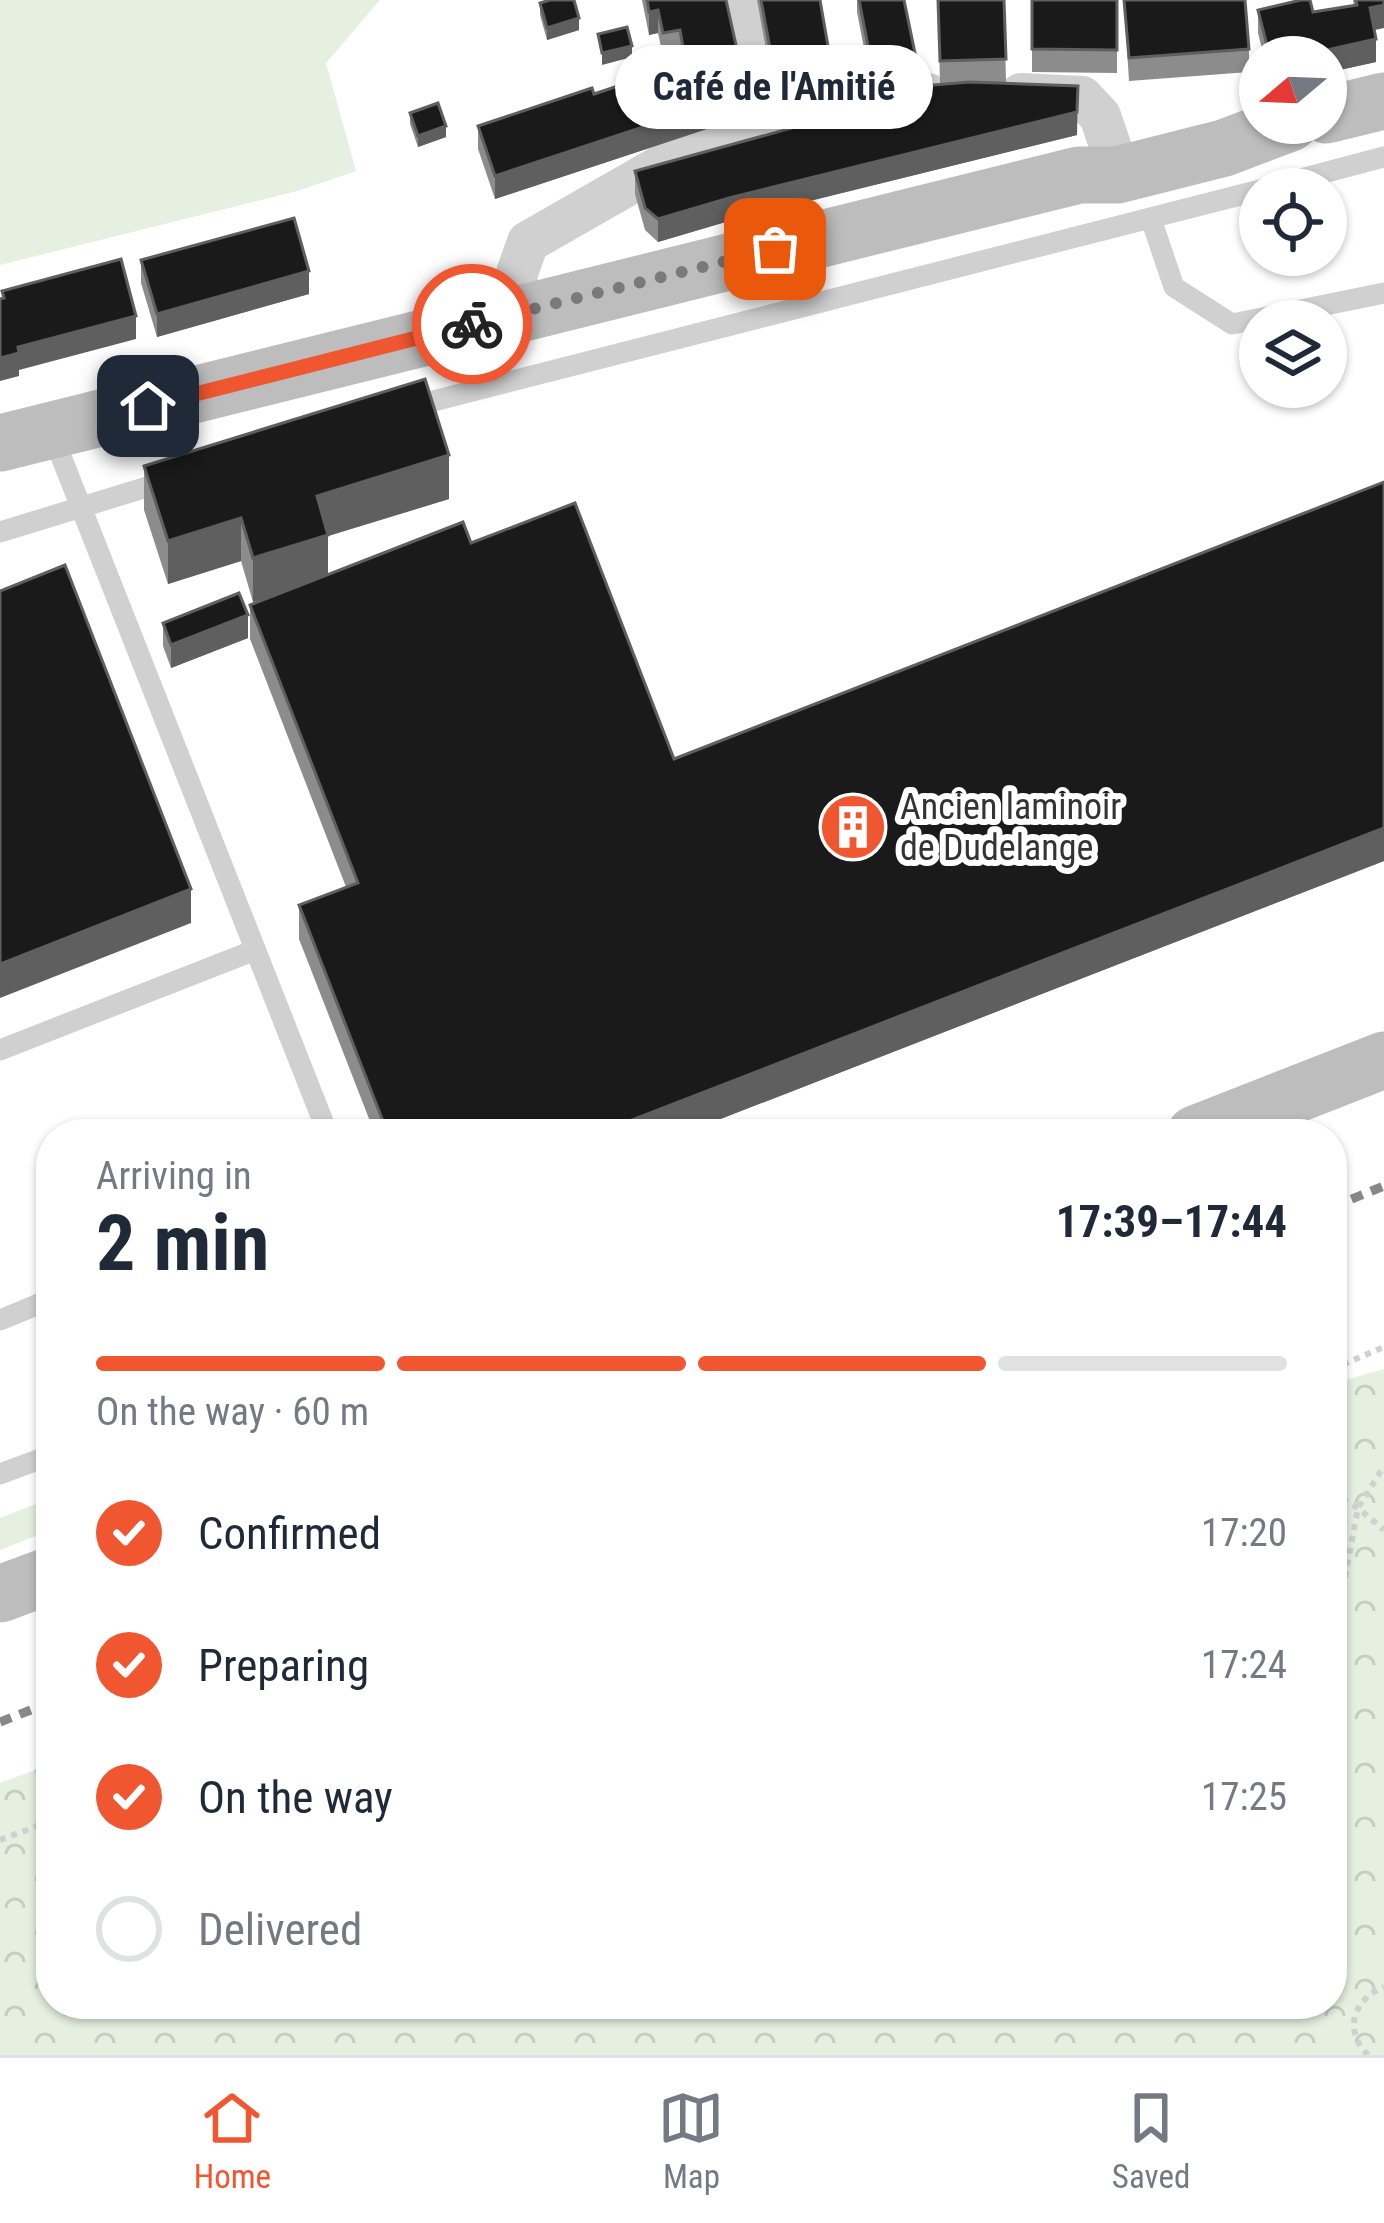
<!DOCTYPE html>
<meta charset="utf-8">
<style>
body{margin:0;font-family:"Roboto Condensed",sans-serif;background:#f2f2f3;color:#1f2937;height:100vh;display:flex;flex-direction:column;font-size:45px;white-space:nowrap}
*{box-sizing:border-box;margin:0}
p{font-size:39px;color:#747a83}
.icon{flex:none;width:66px;height:66px;fill:none;stroke:currentColor;stroke-width:2;stroke-linecap:round;stroke-linejoin:round}
.map{position:relative;flex:1;overflow:hidden}
.drawer{position:absolute;left:36px;top:1119px;width:1311px;height:900px;display:flex;flex-direction:column;background:#fff;border-radius:48px;box-shadow:0 3px 9px #0004}
.drawer>*{flex:none}
.needle{width:78px;rotate:251deg}
.tools{position:absolute;left:1239px;top:36px;display:grid;gap:24px}
.tools a{display:grid;place-items:center;width:108px;height:108px;border-radius:50%;background:#fff;box-shadow:0 3px 9px #0004;font-size:60px}
.pin{position:absolute;display:grid;place-items:center;width:102px;height:102px;color:#fff;margin:-51px;border-radius:24px;box-shadow:0 6px 18px #0006}
.courier{position:absolute;display:grid;place-items:center;width:120px;height:120px;margin:-60px;border:9px solid #f0562f;border-radius:50%;background:#fff;color:#222;box-shadow:0 3px 15px #0007}
.bubble{position:absolute;height:84px;border-radius:42px;background:#fff;box-shadow:0 3px 9px #0004;font-size:39px;font-weight:700;line-height:84px;text-align:center}
.overview em{font-style:normal;font-weight:700}
.overview div{display:flex;flex-direction:column-reverse}
.overview{display:flex;align-items:center;justify-content:space-between;height:204px;padding:0 60px}
h1{font-size:78px;font-weight:700;line-height:90px}
.bar{display:grid;grid-template-columns:repeat(4,1fr);gap:18px 12px;align-content:center;height:144px;padding:0 60px}
.bar i{height:15px;border-radius:9px;background:#e0e1e3}
.bar .active{background:#f0562f}
.bar p{grid-column:span 4}
ol{padding:0 60px;list-style:none}
li{display:flex;align-items:center;gap:36px;height:132px}
li p{margin-inline-start:auto}
li .icon{padding:12px;border-radius:50%;background:#f0562f;color:#fff;stroke-width:4}
li:last-child{color:#747a83}
li i{width:66px;height:66px;border:6px solid #e0e1e3;border-radius:50%}
.menu{display:flex;justify-content:space-around;align-items:center;height:168px;border-top:3px solid #e0e1e3;background:#fff;font-size:33px;color:#747a83}
.menu a{display:grid;justify-items:center;gap:6px}
.menu .active{color:#f0562f}
.map>svg:first-child{display:block}
</style>
<div class="map">
<svg width="1384" height="2055" viewBox="0 0 1384 2055">
<defs>
<pattern id="park-crowns" width="20" height="18" patternUnits="userSpaceOnUse" patternTransform="scale(3)"><rect width="20" height="18" fill="#e5f0e1"/><path d="M2 6a3 3 0 1 1 6 0M12 15a3 3 0 1 1 6 0" fill="none" stroke="#c5cec2"/></pattern>
</defs>
<rect width="100%" height="100%" fill="#fff"/>
<!-- grass -->
<path fill="#e5f0e1" d="M 0,0 L 380,0 L 326,63 L 356,171 L 297,191 L 0,265 Z
M 51,1498 L 51,1530 L 0,1550 L 0,1518 Z"/>
<!-- park -->
<path fill="url(#park-crowns)" d="M 1384,1369 L 1384,2055 L 0,2055 L 0,1783 L 51,1764 L 51,2004 L 1332,2004 L 1332,1384 Z"/>
<g fill="none" stroke-linecap="round" stroke-linejoin="round">
<!-- path -->
<path stroke="#d0d0d0" stroke-width="6" stroke-dasharray="6 6" stroke-linecap="butt" d="M 1332,1369 L 1384,1347
M 1332,1493 L 1358,1508 L 1384,1530
M 1332,1648 L 1358,1508 L 1384,1466
M 0,1840 L 51,1821
M 1368,2055 C 1343,2031 1353,1999 1384,1987"/>
<!-- service -->
<path stroke="#d0d0d0" stroke-width="21" d="M 1263,189 L 1384,157
M 1151,219 L 1174,287 L 1232,324 L 1384,293
M 406,408 L 1260,190
M 51,431 L 328,1134
M 0,532 L 170,480
M 0,1050 L 255,950
M 0,1320 L 51,1299
M 0,1474 L 51,1455"/>
<!-- minor -->
<path stroke="#d0d0d0" stroke-width="42" d="M 739,0 L 763,119
M 1021,94 L 1082,97 L 1100,116 L 1112,151
M 515,313 L 517,273 L 528,242 L 680,155 L 763,119 L 858,101 L 928,94"/>
<!-- secondary -->
<path stroke="#bdbdbd" stroke-width="57" d="M 1326,115 L 1384,101
M 0,443 L 1079,175 L 1117,175 L 1224,148 L 1290,123
M 1195,1134 L 1384,1060
M 0,1594 L 51,1575"/>
<!-- rail -->
<path stroke="#888" stroke-width="9" stroke-dasharray="12 9" stroke-linecap="butt" d="M 1332,1207 L 1384,1186
M 0,1722 L 51,1702"/>
</g>
<!-- wall -->
<path fill="#8c8c8c" d="M 642,0 L 726,0 L 740,118 L 495,199 L 478,149 L 478,126 L 594,94 L 644,85 L 683,72 L 680,53 L 663,56 L 658,33 L 649,35 Z
M 757,0 L 820,0 L 833,75 L 833,98 L 777,109 Z
M 857,0 L 904,0 L 916,58 L 916,80 L 872,89 L 857,12 Z
M 938,0 L 1004,0 L 1006,82 L 987,83 L 1077,135 L 729,221 L 658,242 L 645,230 L 635,194 L 635,171 L 874,106 L 874,90 L 940,84 Z
M 1032,0 L 1117,0 L 1117,73 L 1032,72 Z
M 1124,0 L 1249,49 L 1249,72 L 1129,81 Z
M 1353,0 L 1384,0 L 1374,30 L 1376,62 L 1326,73 L 1326,57 L 1264,57 L 1258,33 L 1258,10 L 1313,12 L 1354,6 Z
M 540,3 L 579,30 L 547,40 L 540,15 Z
M 410,113 L 446,137 L 418,147 L 410,124 Z
M 141,260 L 309,294 L 157,337 L 141,283 Z
M 144,466 L 449,499 L 328,536 L 328,574 L 471,543 L 674,759 L 1384,861 L 682,1134 L 375,1134 L 299,939 L 299,905 L 346,887 L 250,639 L 250,605 L 279,594 L 253,602 L 241,561 L 168,584 L 144,510 Z
M 163,623 L 248,638 L 171,668 L 163,646 Z"/>
<!-- shaded-wall -->
<path fill="#5f5f5f" d="M 1384,5 L 1384,28 L 1370,31 L 1370,8 Z
M 658,10 L 658,33 L 649,35 L 649,12 Z
M 579,18 L 579,30 L 547,40 L 547,28 Z
M 1376,39 L 1376,62 L 1326,73 L 1326,57 L 1296,57 Z
M 632,46 L 632,57 L 602,65 L 602,53 Z
M 1078,86 L 1077,135 L 729,221 L 658,242 L 658,219 Z
M 740,95 L 740,118 L 495,199 L 495,176 Z
M 446,126 L 446,137 L 418,147 L 418,136 Z
M 309,271 L 309,294 L 157,337 L 157,314 Z
M 136,316 L 136,339 L 19,370 L 19,376 L 0,381 L 0,358 L 18,347 Z
M 449,455 L 449,499 L 328,536 L 328,578 L 253,602 L 253,558 L 317,496 Z
M 241,518 L 241,561 L 168,584 L 168,541 Z
M 248,615 L 248,638 L 171,668 L 171,645 Z
M 1384,828 L 1384,861 L 682,1134 L 596,1134 Z
M 191,889 L 191,923 L 0,998 L 0,964 Z"/>
<!-- building -->
<path fill="#1a1a1a" stroke="#5f5f5f" stroke-width="3" d="M 550,0 L 574,0 L 579,18 L 547,28 L 540,3 Z
M 647,0 L 726,0 L 740,63 L 740,95 L 495,176 L 478,126 L 592,88 L 594,94 L 642,78 L 644,85 L 687,71 L 680,30 L 663,33 L 658,10 L 649,12 Z
M 761,0 L 820,0 L 833,75 L 777,86 Z
M 859,0 L 904,0 L 916,58 L 872,66 Z
M 938,0 L 1004,0 L 1006,59 L 940,61 Z
M 1032,0 L 1117,0 L 1117,50 L 1032,49 Z
M 1124,0 L 1245,0 L 1249,49 L 1129,58 Z
M 1301,0 L 1310,0 L 1313,12 L 1357,5 L 1356,0 L 1384,0 L 1384,5 L 1370,8 L 1376,39 L 1296,57 L 1270,57 L 1258,10 Z
M 627,27 L 632,46 L 602,53 L 598,34 Z
M 969,82 L 1078,86 L 1077,112 L 729,198 L 658,219 L 645,208 L 635,171 L 876,105 L 874,90 Z
M 438,103 L 446,126 L 418,136 L 410,113 Z
M 294,218 L 309,271 L 157,314 L 141,260 Z
M 121,259 L 136,316 L 18,347 L 19,353 L 0,358 L 0,299 L 4,298 L 2,291 Z
M 425,379 L 449,455 L 317,496 L 328,535 L 253,558 L 241,518 L 168,541 L 144,466 Z
M 1384,482 L 1384,828 L 596,1134 L 388,1134 L 299,905 L 358,883 L 250,605 L 463,522 L 471,543 L 575,503 L 674,759 Z
M 65,565 L 191,889 L 0,964 L 0,591 Z
M 239,593 L 248,615 L 171,645 L 163,623 Z"/>
<g fill="none" stroke-linecap="round" stroke-linejoin="round">
<!-- done -->
<path stroke="#7a7a7a" stroke-width="12" stroke-dasharray="0 21.6" d="M 472,324 L 775,249"/>
<!-- route -->
<path stroke="#f0562f" stroke-width="15" d="M 148,406 L 472,324"/>
</g>
<!-- icons -->
<defs>
<symbol id="building-disc" viewBox="-11 -11 22 22"><circle r="9.5" fill="#f0562f" stroke="#fff"/><path d="M-4-6H4V6H1V3H-1V6H-4ZM-2.5-4.3h1.7v1.8h-1.7ZM.8-4.3h1.7v1.8H.8ZM-2.5-1h1.7V.8h-1.7ZM.8-1h1.7V.8H.8Z" fill="#fff"/></symbol>
</defs>
<g fill-rule="evenodd">
<use href="#building-disc" x="815" y="789" width="76" height="76"/>
</g>
<g text-anchor="middle" stroke-width="12" stroke-linejoin="round" paint-order="stroke">
<!-- poi labels -->
<g font-size="36" fill="#333" stroke="#fff" text-anchor="start">
<text x="900" y="819">Ancien laminoir<tspan x="900" dy="41">de Dudelange</tspan></text>
</g>
</g>
</svg>
<div class="tools">
<a><svg class="needle" viewBox="-14 -14 28 28"><path d="M0-13l5 13h-10z" fill="#e53935"/><path d="M0 13l5-13h-10z" fill="#747a83"/></svg></a>
<a><svg class="icon" aria-label="locate" viewBox="0 0 24 24"><circle cx="12" cy="12" r="6"/><path d="M12 2v4M12 18v4M2 12h4M18 12h4"/></svg></a>
<a><svg class="icon" aria-label="layers" viewBox="0 0 24 24"><path d="M12 4l9 5-9 5-9-5zM3 14l9 5 9-5"/></svg></a>
</div>
<div class="pin" style="left:775px;top:249px;background:#ea580c"><svg class="icon" aria-label="bag" viewBox="0 0 24 24"><path d="M5 8h14l-1 12H6zM9 8a3 3 0 0 1 6 0"/></svg></div>
<div class="pin" style="left:148px;top:406px;background:#1f2937"><svg class="icon" aria-label="home" viewBox="0 0 24 24"><path d="M3 11l9-7 9 7M6 9v11h12V9"/></svg></div>
<div class="courier" style="left:472px;top:324px"><svg class="icon" aria-label="bike" viewBox="0 0 24 24"><circle cx="6" cy="16" r="4"/><circle cx="18" cy="16" r="4"/><path d="M6 16l4-8h5l3 8M10 8l3 8H6M13 5h3"/></svg></div>
<div class="bubble" style="left:615px;top:45px;width:318px">Café de l'Amitié</div>
<section class="drawer">
<div class="overview"><div><h1>2 min</h1><p>Arriving in</p></div><em>17:39–17:44</em></div>
<div class="bar"><i class="active"></i><i class="active"></i><i class="active"></i><i></i><p>On the way · 60 m</p></div>
<ol>
<li><svg class="icon" aria-label="check" viewBox="0 0 24 24"><path d="M5 12l5 5 9-10"/></svg>Confirmed<p>17:20</p></li>
<li><svg class="icon" aria-label="check" viewBox="0 0 24 24"><path d="M5 12l5 5 9-10"/></svg>Preparing<p>17:24</p></li>
<li><svg class="icon" aria-label="check" viewBox="0 0 24 24"><path d="M5 12l5 5 9-10"/></svg>On the way<p>17:25</p></li>
<li><i></i>Delivered</li>
</ol>
</section>
</div>
<nav class="menu">
<a class="active"><svg class="icon" aria-label="home" viewBox="0 0 24 24"><path d="M3 11l9-7 9 7M6 9v11h12V9"/></svg>Home</a>
<a><svg class="icon" aria-label="map" viewBox="0 0 24 24"><path d="M3 6l6-2 6 2 6-2v14l-6 2-6-2-6 2zM9 4v14M15 6v14"/></svg>Map</a>
<a><svg class="icon" aria-label="saved" viewBox="0 0 24 24"><path d="M7 4h10v16l-5-4-5 4z"/></svg>Saved</a>
</nav>
